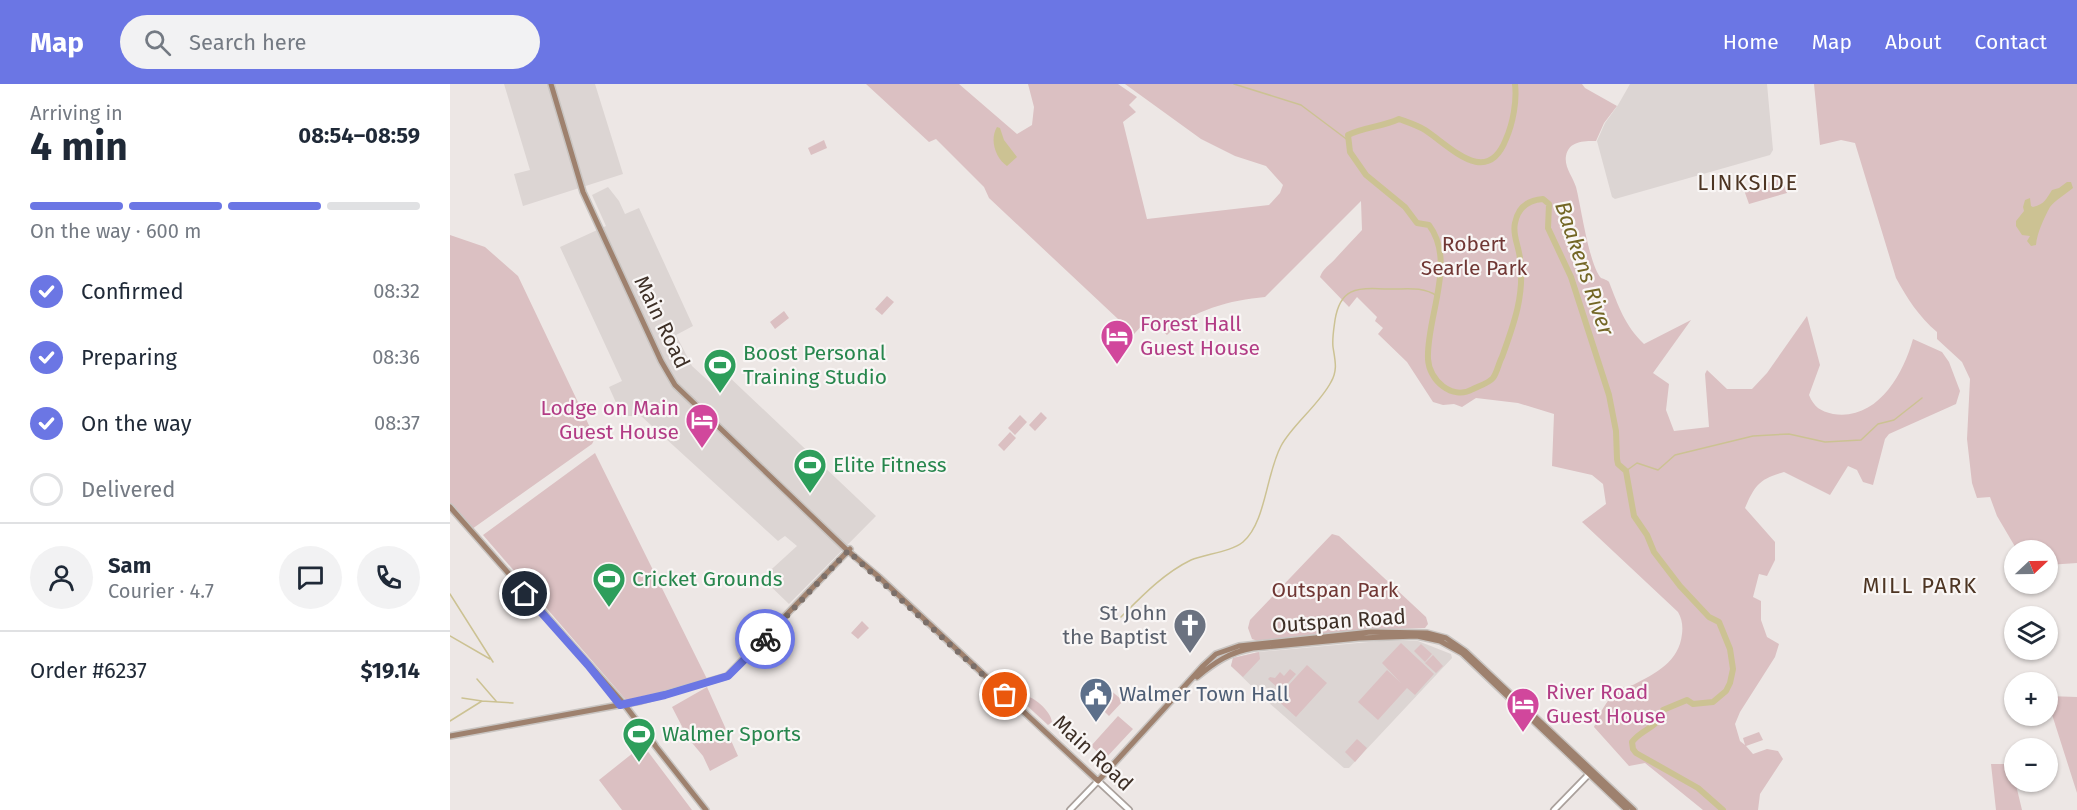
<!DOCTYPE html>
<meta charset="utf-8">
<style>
body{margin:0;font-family:"Fira Sans",sans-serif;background:#f2f2f3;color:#1f2937;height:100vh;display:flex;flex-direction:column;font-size:22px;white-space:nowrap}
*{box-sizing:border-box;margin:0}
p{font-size:20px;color:#747a83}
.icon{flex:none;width:33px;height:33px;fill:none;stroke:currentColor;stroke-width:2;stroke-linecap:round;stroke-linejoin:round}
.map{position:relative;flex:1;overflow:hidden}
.side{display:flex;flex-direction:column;background:#fff;width:450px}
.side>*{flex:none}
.needle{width:39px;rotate:68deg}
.controls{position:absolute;left:1554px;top:456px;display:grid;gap:12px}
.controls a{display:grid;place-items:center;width:54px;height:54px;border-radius:50%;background:#fff;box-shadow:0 2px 4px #0004;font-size:30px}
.pin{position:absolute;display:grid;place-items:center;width:51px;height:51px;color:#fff;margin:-26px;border:3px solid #fff;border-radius:50%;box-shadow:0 2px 6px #0007}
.courier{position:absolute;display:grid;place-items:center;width:60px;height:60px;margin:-30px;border:4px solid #6b76e4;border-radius:50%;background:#fff;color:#222;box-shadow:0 2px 8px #0007}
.headline em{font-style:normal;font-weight:700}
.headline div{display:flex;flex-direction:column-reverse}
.headline{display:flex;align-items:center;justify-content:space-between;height:102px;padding:0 30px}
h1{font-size:39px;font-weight:700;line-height:45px}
.bar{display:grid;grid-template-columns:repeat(4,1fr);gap:9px 6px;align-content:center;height:72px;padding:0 30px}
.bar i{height:8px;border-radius:4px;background:#e0e1e3}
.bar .on{background:#6b76e4}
.bar p{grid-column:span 4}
.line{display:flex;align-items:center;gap:15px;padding:0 30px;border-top:2px solid #e0e1e3}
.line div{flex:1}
.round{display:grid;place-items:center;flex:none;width:63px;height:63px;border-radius:32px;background:#f2f2f3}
ol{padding:0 30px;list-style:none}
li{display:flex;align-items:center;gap:18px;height:66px}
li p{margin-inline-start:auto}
li .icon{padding:6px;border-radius:50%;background:#6b76e4;color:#fff;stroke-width:4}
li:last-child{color:#747a83}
li i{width:33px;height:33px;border:3px solid #e0e1e3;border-radius:50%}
header{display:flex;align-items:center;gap:36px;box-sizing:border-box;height:84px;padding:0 30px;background:#6b76e4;color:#fff}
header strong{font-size:28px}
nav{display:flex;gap:33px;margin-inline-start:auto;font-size:21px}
.search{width:420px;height:54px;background:#f2f2f3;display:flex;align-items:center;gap:15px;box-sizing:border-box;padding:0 21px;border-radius:33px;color:#747a83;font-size:22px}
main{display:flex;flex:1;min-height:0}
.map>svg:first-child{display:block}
</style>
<header>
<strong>Map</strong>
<div class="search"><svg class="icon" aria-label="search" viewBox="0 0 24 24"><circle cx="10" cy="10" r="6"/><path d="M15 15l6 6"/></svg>Search here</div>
<nav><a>Home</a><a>Map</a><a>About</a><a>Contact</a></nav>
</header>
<main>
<section class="side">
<div class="headline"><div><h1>4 min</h1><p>Arriving in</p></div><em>08:54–08:59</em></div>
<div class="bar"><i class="on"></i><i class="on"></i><i class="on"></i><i></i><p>On the way · 600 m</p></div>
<ol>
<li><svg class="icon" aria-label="check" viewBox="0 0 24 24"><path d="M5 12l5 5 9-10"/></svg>Confirmed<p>08:32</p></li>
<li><svg class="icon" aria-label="check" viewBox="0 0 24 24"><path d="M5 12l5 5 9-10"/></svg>Preparing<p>08:36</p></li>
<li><svg class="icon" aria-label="check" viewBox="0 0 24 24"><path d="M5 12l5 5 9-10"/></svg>On the way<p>08:37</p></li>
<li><i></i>Delivered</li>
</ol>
<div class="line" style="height:108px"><a class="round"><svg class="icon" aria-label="person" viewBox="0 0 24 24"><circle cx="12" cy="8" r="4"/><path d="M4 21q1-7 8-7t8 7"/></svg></a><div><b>Sam</b><p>Courier · 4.7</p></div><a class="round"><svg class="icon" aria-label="chat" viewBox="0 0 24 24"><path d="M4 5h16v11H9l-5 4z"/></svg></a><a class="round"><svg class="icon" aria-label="phone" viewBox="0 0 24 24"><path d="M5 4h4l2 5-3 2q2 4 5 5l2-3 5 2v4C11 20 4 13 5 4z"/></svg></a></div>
<div class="line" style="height:78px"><div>Order #6237</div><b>$19.14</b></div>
</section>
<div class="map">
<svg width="1627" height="726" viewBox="0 0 1627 726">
<rect width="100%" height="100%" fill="#ede7e5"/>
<!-- built -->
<path fill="#dcd5d3" d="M 54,0 L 145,0 L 173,90 L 73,122 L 64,90 L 80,86 Z
M 1180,0 L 1317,0 L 1323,66 L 1320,71 L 1165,115 L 1162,113 L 1147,57 L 1155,39 L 1168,21 Z
M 158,103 L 169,117 L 175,130 L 189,124 L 243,242 L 226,251 L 242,282 L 264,302 L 277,291 L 426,432 L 339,520 L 312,494 L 347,462 L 335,452 L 328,457 L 191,332 L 172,332 L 159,303 L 172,297 L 110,163 L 156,142 L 142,111 Z
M 930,557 L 968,557 L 1001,570 L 1002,574 L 899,684 L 894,684 L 819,619 L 781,582 L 783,574 L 809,568 Z"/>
<!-- green -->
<path fill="#dbc0c2" d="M 416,0 L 509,0 L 567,50 L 582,41 L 584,23 L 578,0 L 668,0 L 687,13 L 679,21 L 686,28 L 673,38 L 697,135 L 819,121 L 830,109 L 833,101 L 816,82 L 785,72 L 751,55 L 675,0 L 1132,0 L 1135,4 L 1167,22 L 1154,39 L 1146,57 C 1133,57 1119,57 1116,72 C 1114,83 1123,93 1126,103 C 1131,122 1139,181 1151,194 C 1152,194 1159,197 1159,198 C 1168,221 1175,242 1194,260 L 1241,236 L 1203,289 L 1219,300 L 1216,326 L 1224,347 L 1259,343 L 1255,290 L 1257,286 L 1277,305 L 1302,305 L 1317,289 L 1357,232 L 1370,281 L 1359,311 C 1364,323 1370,327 1383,330 C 1427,337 1453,291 1463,255 L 1492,268 L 1499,278 L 1510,307 L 1506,320 L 1439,350 L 1435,355 L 1423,401 L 1413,398 L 1407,386 L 1398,382 L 1380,411 L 1334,388 C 1309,395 1305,401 1295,424 L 1325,458 L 1325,476 L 1317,492 L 1309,490 L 1303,513 L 1311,517 L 1311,536 L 1317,553 L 1329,560 L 1325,573 L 1290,628 L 1285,640 L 1290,657 L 1295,661 L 1293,654 L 1309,648 L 1313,656 L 1296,662 L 1303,670 L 1317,665 L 1328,667 L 1333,675 L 1310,710 L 1308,726 L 1253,726 L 1195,679 L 1179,682 L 1144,643 C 1149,630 1158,613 1170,605 C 1173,602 1178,603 1183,601 C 1206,589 1229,578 1232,550 C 1233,542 1232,535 1228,528 L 1132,438 L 1156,420 L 1153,400 L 1142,391 L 1102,382 L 1104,330 L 1068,319 L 1026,314 L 1012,323 L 1004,320 L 993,321 L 983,318 L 957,278 L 928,250 L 933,244 L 925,237 L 927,233 L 907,213 L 899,223 L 870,193 C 873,184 880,181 886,174 C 894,165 903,156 912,146 L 911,117 L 815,213 C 781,216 741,226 717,251 L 698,235 L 684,250 L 539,114 L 534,103 L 486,55 L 479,58 Z
M 1364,0 L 1627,0 L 1627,479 L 1598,481 L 1598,466 L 1567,466 L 1547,432 L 1540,413 L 1527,414 L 1522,399 L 1517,355 L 1520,295 L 1512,278 L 1487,255 L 1487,248 C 1469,233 1457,214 1446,194 L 1405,59 L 1391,56 L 1370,61 Z
M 374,56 L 377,64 L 361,71 L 358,64 Z
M 1332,94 L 1337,109 L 1299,120 L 1294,106 Z
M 0,151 L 35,163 L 68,192 L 145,354 L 142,360 L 22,445 L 0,419 Z
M 437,212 L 444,218 L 432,231 L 425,225 Z
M 334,227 L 339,234 L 325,245 L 320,238 Z
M 591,328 L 597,334 L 585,347 L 579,341 Z
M 570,331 L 577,338 L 565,351 L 558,344 Z
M 560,348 L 566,354 L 554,367 L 548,361 Z
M 145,369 L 258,597 L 176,616 L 33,451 Z
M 882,450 L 889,452 L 976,533 L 978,540 L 975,544 L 914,546 L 808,557 L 802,555 L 798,544 L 800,536 Z
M 412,537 L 419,544 L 408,555 L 401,549 Z
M 951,559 L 984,590 L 965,611 L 957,604 L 928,636 L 908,618 L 937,586 L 951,599 L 932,579 Z
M 971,560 L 982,570 L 975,578 L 964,567 Z
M 809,568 L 810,575 L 793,593 L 781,582 L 783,574 Z
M 983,571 L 993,582 L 986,589 L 975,579 Z
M 857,581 L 877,599 L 846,633 L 826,615 Z
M 840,585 L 846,590 L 831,607 L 818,595 L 820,593 L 825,594 L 830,588 L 834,592 Z
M 257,603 L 288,672 L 260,687 L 253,672 L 238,654 L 222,623 Z
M 658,604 L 673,617 L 659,632 L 645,618 Z
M 576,612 C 586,614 601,628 602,638 L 598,641 L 572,617 L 572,614 Z
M 1598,612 L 1627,613 L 1627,709 L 1598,618 Z
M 668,632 L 683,645 L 655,675 L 641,662 Z
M 907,655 L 917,664 L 905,678 L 895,668 Z
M 193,661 L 242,726 L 172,726 L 149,696 Z
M 1541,680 L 1561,680 L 1572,726 L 1546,726 Z"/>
<!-- water -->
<path fill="#ccc293" d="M 547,43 L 550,44 L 554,56 L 567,73 L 557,82 C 546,75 539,56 547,43 Z
M 1617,98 L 1621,98 L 1623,104 C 1617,109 1604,117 1600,123 C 1594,134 1587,149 1586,161 L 1581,162 L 1577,157 L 1580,152 L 1572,151 L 1566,142 L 1566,137 L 1574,127 L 1573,123 L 1575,116 L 1580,114 L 1581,122 L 1583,123 C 1595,120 1596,115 1602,106 L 1609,104 Z"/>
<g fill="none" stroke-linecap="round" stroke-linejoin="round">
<!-- stream -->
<path stroke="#ccc293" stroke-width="1.5" d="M 784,0 L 851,21 L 899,57
M 1176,387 L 1187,379 L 1208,386 L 1225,371 L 1303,352 L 1339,350 L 1375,358 L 1411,356 L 1428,340 L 1444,336 L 1472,314
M 0,510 L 43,578
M 671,533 C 692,512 714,489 741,476 C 755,470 781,468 793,458 C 816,438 816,390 831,362 C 842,341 869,321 881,298 C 888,286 885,276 883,263 C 882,254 884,244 885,236 C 890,205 906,203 934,205 C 953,206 971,201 987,212
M 0,552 L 40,575
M 27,595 L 46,617
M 12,614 L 32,617
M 0,637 L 32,617 L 63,619"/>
<!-- river -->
<path stroke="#ccc293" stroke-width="6" d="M 1065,0 C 1067,17 1063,39 1056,55 C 1037,104 1001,63 975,46 C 967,41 957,38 949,35 C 932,43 914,43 898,51 L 900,68 L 916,91 L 955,123 L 967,139 L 979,141 C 1007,178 976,234 978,275 C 979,296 1002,317 1023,305 C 1029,302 1039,299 1043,294 C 1047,289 1049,278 1052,273 C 1064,240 1075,210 1070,175 C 1069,162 1062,151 1065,139 C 1068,123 1079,116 1093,115 L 1099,120 L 1098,144 L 1121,193 L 1159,311 L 1166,347 L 1167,375 L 1168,380 L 1176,387 L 1184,432 L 1197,451 L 1204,468 L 1230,502 L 1259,533 L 1269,538 L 1280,565 L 1283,585 L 1280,599 L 1276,607 L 1263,618 L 1243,620 L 1237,616 L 1213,626 C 1209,644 1191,645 1182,658 L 1183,665 L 1186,669 L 1248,704 L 1273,726"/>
<defs>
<path id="minor" d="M 620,726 L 648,697 L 679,726
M 1104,726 L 1140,689"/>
<path id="major" d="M 101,0 L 133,108 L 211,277 L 225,301 L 398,467 L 429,493 L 648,697 L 753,582 L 766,570 L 789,562 L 921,548 L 977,549 L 996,554 L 1015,567 L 1184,726
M 0,423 L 174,620 L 205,661
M 747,593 C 765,578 780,568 803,564 L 909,554 L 967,552 L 990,557 L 1012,569 L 1177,726
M 0,652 L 191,617 L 277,592 L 400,465
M 203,659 L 256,726"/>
</defs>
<!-- minor casing -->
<use href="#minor" stroke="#aaa19c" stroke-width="8"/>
<!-- major casing -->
<use href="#major" stroke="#c9c5c2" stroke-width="8"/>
<!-- minor -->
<use href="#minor" stroke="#fff" stroke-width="4.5"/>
<!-- major -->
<use href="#major" stroke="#9e816e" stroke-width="5"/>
</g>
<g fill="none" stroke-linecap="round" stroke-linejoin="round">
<!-- done -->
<path stroke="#7b6f69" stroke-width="6" stroke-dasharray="0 10.8" d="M 315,555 L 398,467 L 555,611"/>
<!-- route -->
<path stroke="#6b76e4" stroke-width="8" d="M 75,510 L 138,581 L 170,621 L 215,611 L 278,592 L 315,555"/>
</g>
<!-- icons -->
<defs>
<symbol id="hotel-pin" viewBox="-11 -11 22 30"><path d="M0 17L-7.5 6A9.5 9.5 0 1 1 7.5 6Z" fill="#d1479c" stroke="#f9f6f5"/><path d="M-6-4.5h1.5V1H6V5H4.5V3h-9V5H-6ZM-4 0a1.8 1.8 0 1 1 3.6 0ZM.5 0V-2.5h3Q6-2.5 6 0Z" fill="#fff"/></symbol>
<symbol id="stadium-pin" viewBox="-11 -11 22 30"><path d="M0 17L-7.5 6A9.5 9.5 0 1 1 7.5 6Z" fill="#2e9e5b" stroke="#f9f6f5"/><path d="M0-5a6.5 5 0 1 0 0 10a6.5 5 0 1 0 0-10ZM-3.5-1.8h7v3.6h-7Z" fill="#fff"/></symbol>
<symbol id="church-pin" viewBox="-11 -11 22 30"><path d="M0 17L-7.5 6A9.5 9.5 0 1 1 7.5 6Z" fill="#6b7280" stroke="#f9f6f5"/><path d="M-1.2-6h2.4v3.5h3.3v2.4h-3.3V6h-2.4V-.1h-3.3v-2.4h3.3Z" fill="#fff"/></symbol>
<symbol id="civic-pin" viewBox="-11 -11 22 30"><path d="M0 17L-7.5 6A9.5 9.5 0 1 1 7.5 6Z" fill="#5c6f8a" stroke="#f9f6f5"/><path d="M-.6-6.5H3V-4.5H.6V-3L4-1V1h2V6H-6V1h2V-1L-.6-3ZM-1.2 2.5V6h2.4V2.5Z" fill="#fff"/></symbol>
</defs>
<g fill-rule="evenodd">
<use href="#hotel-pin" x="648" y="233" width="38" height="52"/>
<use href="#stadium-pin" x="251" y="262" width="38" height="52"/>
<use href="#hotel-pin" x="233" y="317" width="38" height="52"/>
<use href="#stadium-pin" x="341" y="362" width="38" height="52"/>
<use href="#stadium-pin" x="140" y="476" width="38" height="52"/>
<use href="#church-pin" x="721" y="522" width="38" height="52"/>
<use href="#civic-pin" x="627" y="591" width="38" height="52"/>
<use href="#hotel-pin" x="1054" y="601" width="38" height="52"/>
<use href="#stadium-pin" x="170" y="631" width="38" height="52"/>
</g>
<g text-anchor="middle" stroke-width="4.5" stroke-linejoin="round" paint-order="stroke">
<!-- park labels -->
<g font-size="21" fill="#703734" stroke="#f9f6f5">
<text x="1024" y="167">Robert<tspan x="1024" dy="24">Searle Park</tspan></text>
<text x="885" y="513">Outspan Park</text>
</g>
<!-- street labels -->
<g font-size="21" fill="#3d2f26" stroke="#f9f6f5">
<text transform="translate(212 238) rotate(64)" y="7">Main Road</text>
<text transform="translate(889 537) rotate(-4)" y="7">Outspan Road</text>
<text transform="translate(643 669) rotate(43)" y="7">Main Road</text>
</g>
<!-- hotel labels -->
<g font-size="21" fill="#b23c85" stroke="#f9f6f5" text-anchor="start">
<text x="690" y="247">Forest Hall<tspan x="690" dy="24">Guest House</tspan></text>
<text x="229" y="331" text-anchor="end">Lodge on Main<tspan x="229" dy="24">Guest House</tspan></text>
<text x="1096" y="615">River Road<tspan x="1096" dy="24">Guest House</tspan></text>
</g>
<!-- leisure labels -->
<g font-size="21" fill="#27864d" stroke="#f9f6f5" text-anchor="start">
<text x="293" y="276">Boost Personal<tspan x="293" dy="24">Training Studio</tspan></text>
<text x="383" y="388">Elite Fitness</text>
<text x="182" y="502">Cricket Grounds</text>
<text x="212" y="657">Walmer Sports</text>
</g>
<!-- worship labels -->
<g font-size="21" fill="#5b616d" stroke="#f9f6f5" text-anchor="end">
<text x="717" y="536">St John<tspan x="717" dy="24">the Baptist</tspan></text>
</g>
<!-- service labels -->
<g font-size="21" fill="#4e5e75" stroke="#f9f6f5" text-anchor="start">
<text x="669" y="617">Walmer Town Hall</text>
</g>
<!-- neighbourhood labels -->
<g font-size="22" letter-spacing="1.5" fill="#4d3523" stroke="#f9f6f5">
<text x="1298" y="106">LINKSIDE</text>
<text x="1470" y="509">MILL PARK</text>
</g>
<!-- water labels -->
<g font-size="22" font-style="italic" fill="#736625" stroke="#f9f6f5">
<text transform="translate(1135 184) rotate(71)" y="8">Baakens River</text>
</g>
</g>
</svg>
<div class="controls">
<a><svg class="needle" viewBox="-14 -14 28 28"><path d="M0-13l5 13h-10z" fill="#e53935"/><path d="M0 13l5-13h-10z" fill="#747a83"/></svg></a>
<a><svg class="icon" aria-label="layers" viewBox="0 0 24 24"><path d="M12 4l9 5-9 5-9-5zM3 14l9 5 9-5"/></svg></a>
<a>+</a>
<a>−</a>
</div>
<div class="pin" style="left:555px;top:611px;background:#ea580c"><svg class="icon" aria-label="bag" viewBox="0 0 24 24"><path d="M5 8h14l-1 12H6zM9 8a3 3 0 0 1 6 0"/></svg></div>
<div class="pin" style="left:75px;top:510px;background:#1f2937"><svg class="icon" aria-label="home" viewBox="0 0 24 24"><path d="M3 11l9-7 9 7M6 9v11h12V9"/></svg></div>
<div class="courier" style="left:315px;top:555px"><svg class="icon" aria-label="bike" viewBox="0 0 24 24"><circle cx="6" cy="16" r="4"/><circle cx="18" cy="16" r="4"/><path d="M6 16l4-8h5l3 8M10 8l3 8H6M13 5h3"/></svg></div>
</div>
</main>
